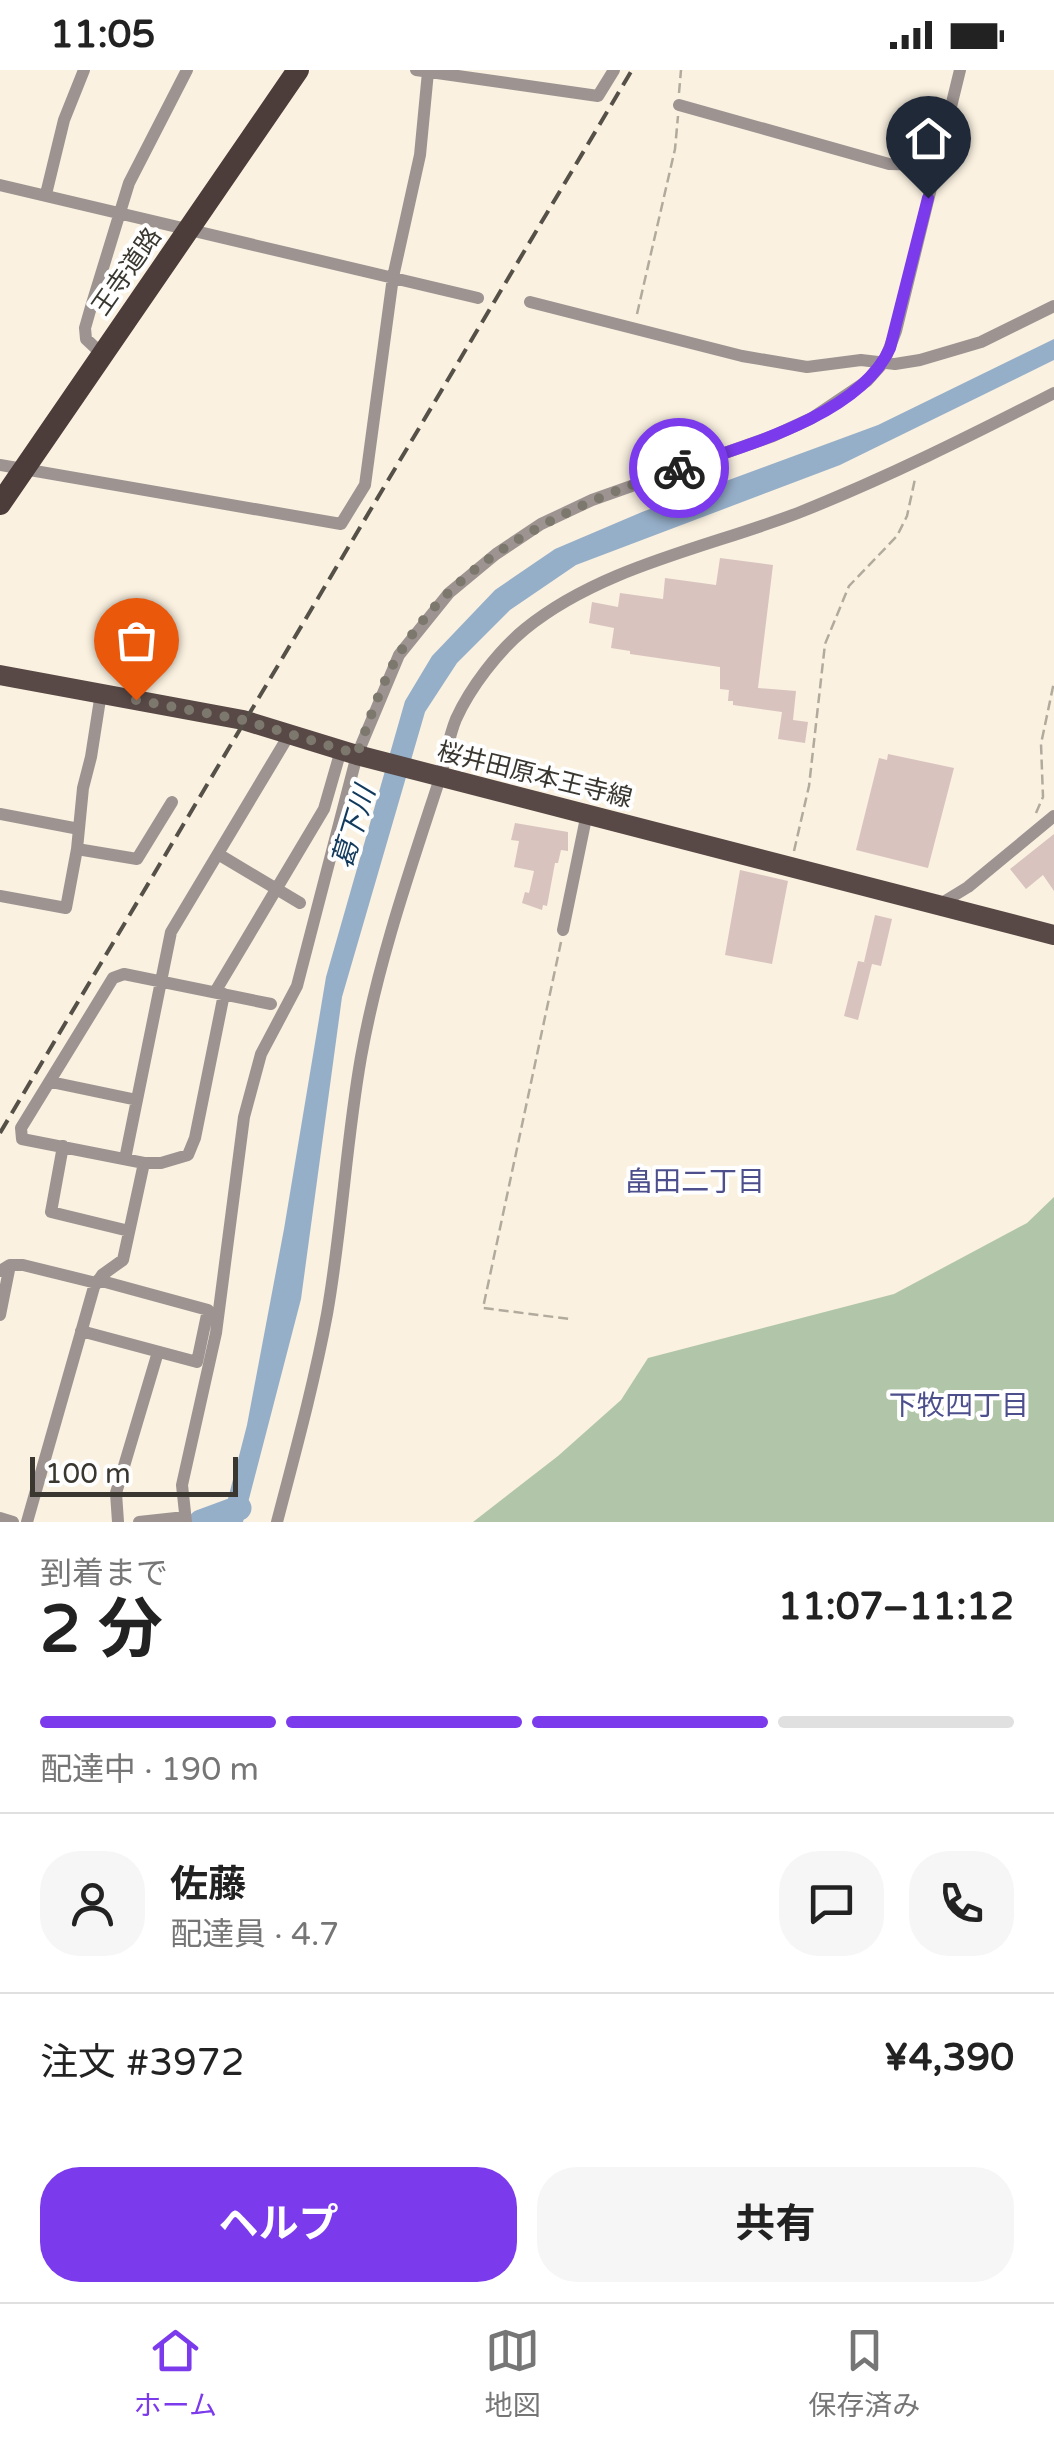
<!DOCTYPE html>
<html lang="ja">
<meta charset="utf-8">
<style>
body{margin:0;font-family:"Varela Round","Noto Sans JP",sans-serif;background:#f6f6f6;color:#222;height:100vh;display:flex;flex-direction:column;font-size:38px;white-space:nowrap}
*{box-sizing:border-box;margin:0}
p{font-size:32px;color:#767676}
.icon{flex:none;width:55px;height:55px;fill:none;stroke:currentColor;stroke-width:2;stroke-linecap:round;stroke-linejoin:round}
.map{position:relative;height:1452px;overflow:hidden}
.side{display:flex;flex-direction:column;background:#fff;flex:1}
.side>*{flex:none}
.scale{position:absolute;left:30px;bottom:25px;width:208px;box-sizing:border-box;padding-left:10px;border:5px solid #3a3730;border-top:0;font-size:28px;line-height:35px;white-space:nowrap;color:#3a3730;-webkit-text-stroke:8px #fff;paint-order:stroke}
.pin{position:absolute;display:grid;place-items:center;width:85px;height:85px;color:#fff;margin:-102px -42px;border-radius:50% 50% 50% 0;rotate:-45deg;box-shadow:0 0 10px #0007}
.pin .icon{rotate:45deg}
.courier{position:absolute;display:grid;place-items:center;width:100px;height:100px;margin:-50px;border:8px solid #7c3aed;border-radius:50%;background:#fff;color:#222;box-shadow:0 2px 12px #0007}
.overview em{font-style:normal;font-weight:700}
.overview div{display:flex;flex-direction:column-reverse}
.overview{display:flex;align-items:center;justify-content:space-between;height:170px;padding:0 40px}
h1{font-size:65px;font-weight:700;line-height:75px}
.bar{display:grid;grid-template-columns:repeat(4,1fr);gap:15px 10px;align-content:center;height:120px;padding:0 40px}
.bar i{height:12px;border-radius:8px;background:#e0e0e0}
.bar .active{background:#7c3aed}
.bar p{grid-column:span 4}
.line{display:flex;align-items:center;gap:25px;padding:0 40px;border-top:2px solid #e0e0e0}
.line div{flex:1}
.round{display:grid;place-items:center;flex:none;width:105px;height:105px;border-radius:40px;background:#f6f6f6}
.action{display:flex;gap:20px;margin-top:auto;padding:20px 40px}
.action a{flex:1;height:115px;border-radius:40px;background:#7c3aed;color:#fff;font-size:40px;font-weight:700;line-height:115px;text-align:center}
.action a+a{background:#f6f6f6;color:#222}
.status{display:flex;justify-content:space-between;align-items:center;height:70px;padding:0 50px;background:#fff;direction:ltr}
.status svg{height:28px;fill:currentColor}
.tab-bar{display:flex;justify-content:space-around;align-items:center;height:140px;border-top:2px solid #e0e0e0;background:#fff;font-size:28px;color:#767676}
.tab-bar a{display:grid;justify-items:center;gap:5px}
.tab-bar .active{color:#7c3aed}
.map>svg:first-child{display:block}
</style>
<div class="status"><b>11:05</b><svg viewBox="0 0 49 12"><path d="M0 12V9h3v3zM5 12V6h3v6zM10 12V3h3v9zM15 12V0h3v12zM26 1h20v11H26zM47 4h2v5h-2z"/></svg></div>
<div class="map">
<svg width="1054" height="1452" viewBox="0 0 1054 1452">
<rect width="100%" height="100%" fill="#faf1e0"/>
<!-- forest -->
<path fill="#b1c6a8" d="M 1054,1127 L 1054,1452 L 473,1452 L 558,1386 L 621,1330 L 648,1288 L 894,1224 L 1027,1153 Z"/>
<!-- water -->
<path fill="#96afc9" d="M 1054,269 L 1054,290 L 840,395 L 576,495 L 510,540 L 457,593 L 425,642 L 342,927 L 301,1229 L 243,1452 L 222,1452 L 247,1355 L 284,1159 L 326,907 L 405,631 L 432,586 L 495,520 L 555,479 L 642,442 L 878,355 Z"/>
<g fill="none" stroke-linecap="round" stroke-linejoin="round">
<!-- river -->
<path stroke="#96afc9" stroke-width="25" d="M 201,1452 L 239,1438"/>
</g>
<!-- building -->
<path fill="#d8c3bf" d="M 720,488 L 773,495 L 758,618 L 796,621 L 793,650 L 808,652 L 805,673 L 778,669 L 782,642 L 733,635 L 733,631 L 728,631 L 729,620 L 720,619 L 720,597 L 630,584 L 630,581 L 611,578 L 614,558 L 589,553 L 592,532 L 618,537 L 620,523 L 663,529 L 665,508 L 716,515 Z
M 888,684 L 954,698 L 928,798 L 856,780 L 879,688 L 887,690 Z
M 515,753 L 568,762 L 568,781 L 561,780 L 558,793 L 555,793 L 547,836 L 543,835 L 542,840 L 522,833 L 525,822 L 529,823 L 534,801 L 514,797 L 519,771 L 511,770 Z
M 1054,764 L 1054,821 L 1043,805 L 1026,819 L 1010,799 Z
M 740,800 L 788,811 L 772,894 L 725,885 Z
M 875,845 L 892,849 L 881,896 L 872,894 L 858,950 L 844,946 L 858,891 L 868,893 L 864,892 Z"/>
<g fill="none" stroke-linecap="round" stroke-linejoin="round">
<!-- path -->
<path stroke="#b1aa9d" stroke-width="2.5" stroke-dasharray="10 5" stroke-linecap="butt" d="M 679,23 L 681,0
M 637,244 L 675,79 L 678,46
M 1036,743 L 1043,727 L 1041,674 L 1054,612
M 794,781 L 809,716 L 825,574 L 849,516 L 897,466 L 907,446 L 915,409
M 561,872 L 483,1238 L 570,1249"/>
<!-- minor -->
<path stroke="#9d9492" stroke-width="12" d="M 416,0 L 598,26 L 614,0
M 679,35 L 889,94 L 936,95
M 0,115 L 478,228
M 46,124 L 64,50 L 84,0
M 530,232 L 742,286 L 807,297 L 861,290 L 895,294 L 920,290 L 981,272 L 1054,236
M 102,284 L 86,269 L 85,258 L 91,237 L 129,113 L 187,0
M 0,395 L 341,454 L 365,415 L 393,207 L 420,85 L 428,2
M 0,744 L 79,759
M 77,779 L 137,789 L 172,732
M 218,784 L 300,833
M 0,826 L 66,838 L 77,779 L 83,718 L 91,687 L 101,623
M 937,836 L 968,817 L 1054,746
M 563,860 L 587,743
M 215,922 L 324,739 L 341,680
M 224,924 L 195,1068 L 188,1085 L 161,1093 L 144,1093 L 22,1069 L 21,1058 L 113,908 L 124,904 L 271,934
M 51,1012 L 137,1030
M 63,1076 L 51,1142 L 129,1161
M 125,1089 L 171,862 L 289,665
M 0,1201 L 10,1195 L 23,1195 L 96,1213
M 0,1245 L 10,1195
M 81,1261 L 197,1292 L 208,1240 L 98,1210
M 0,1448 L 13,1452
M 27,1452 L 94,1217 L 102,1205 L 123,1190 L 144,1093
M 118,1452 L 116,1423 L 158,1282
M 139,1452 L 185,1447
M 186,1452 L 182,1415 L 216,1263 L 244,1047 L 261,984 L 297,916 L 357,685 L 399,585 L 449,523 L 496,484 L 541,454 L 592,430 L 773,366 L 812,348 L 867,311 L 884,292 L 896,261 L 960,0
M 277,1452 C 295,1383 314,1314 327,1244 C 342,1159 346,1072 361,987 C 378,892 410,800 440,708 C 446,689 448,668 456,649 C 470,618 498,581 525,559 C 601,497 709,477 798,443 C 886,408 970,366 1054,323"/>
<!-- primary -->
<path stroke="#584946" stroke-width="20" d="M 0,605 L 243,650 L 357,685 L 1054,865"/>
<!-- trunk -->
<path stroke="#4c3c3a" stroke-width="22" d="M 0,434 L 298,0"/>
<!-- rail -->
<path stroke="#555149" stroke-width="4" stroke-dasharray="15 8" stroke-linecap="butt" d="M 0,1063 L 632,0"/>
</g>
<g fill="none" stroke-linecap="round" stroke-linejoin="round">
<!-- done -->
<path stroke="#7d786e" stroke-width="10" stroke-dasharray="0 18" d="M 136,630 L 243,650 L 357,684 C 369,652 380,616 398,586 C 459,484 573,434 679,398"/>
<!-- route -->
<path stroke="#7c3aed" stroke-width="12" d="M 679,398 C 745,376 860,345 890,278 L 928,128"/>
</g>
<g text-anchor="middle" stroke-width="8" stroke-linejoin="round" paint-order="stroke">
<!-- street labels -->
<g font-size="25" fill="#3a3730" stroke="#fff">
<text transform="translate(126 201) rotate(-55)" y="9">王寺道路</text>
<text transform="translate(535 704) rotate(14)" y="9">桜井田原本王寺線</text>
</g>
<!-- water labels -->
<g font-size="28" font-style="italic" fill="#123a5d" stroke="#fff">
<text transform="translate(353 757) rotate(-73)" y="10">葛下川</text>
</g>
<!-- neighbourhood labels -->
<g font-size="28" fill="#4d4f8d" stroke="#fff">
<text x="695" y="1121">畠田二丁目</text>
<text x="959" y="1345">下牧四丁目</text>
</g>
</g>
</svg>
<div class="scale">100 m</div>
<div class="pin" style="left:136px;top:630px;background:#ea580c"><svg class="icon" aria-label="bag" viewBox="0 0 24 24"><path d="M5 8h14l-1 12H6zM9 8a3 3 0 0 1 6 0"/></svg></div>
<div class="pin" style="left:928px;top:128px;background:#1f2937"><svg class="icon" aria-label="home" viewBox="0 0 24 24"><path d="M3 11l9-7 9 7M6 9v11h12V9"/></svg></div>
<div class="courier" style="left:679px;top:398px"><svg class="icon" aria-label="bike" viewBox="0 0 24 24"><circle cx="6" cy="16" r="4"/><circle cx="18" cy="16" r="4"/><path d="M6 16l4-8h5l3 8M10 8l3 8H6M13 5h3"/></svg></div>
</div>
<section class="side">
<div class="overview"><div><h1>2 分</h1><p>到着まで</p></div><em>11:07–11:12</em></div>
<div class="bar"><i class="active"></i><i class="active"></i><i class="active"></i><i></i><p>配達中 · 190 m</p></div>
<div class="line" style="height:180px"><a class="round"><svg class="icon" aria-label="person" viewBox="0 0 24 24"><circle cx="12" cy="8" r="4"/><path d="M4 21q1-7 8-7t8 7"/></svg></a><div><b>佐藤</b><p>配達員 · 4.7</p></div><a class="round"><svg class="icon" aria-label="chat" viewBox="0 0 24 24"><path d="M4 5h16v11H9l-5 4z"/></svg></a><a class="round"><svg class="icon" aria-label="phone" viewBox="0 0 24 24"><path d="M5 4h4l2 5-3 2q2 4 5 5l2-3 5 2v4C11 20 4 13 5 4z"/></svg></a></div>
<div class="line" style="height:130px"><div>注文 #3972</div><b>¥4,390</b></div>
<div class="action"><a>ヘルプ</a><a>共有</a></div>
</section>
<nav class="tab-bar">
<a class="active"><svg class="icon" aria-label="home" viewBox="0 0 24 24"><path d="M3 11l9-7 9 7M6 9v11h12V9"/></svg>ホーム</a>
<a><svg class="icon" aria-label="map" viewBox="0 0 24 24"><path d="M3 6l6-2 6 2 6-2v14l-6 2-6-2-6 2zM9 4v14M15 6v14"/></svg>地図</a>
<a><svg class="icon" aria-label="saved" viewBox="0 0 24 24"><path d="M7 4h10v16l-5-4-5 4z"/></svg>保存済み</a>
</nav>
